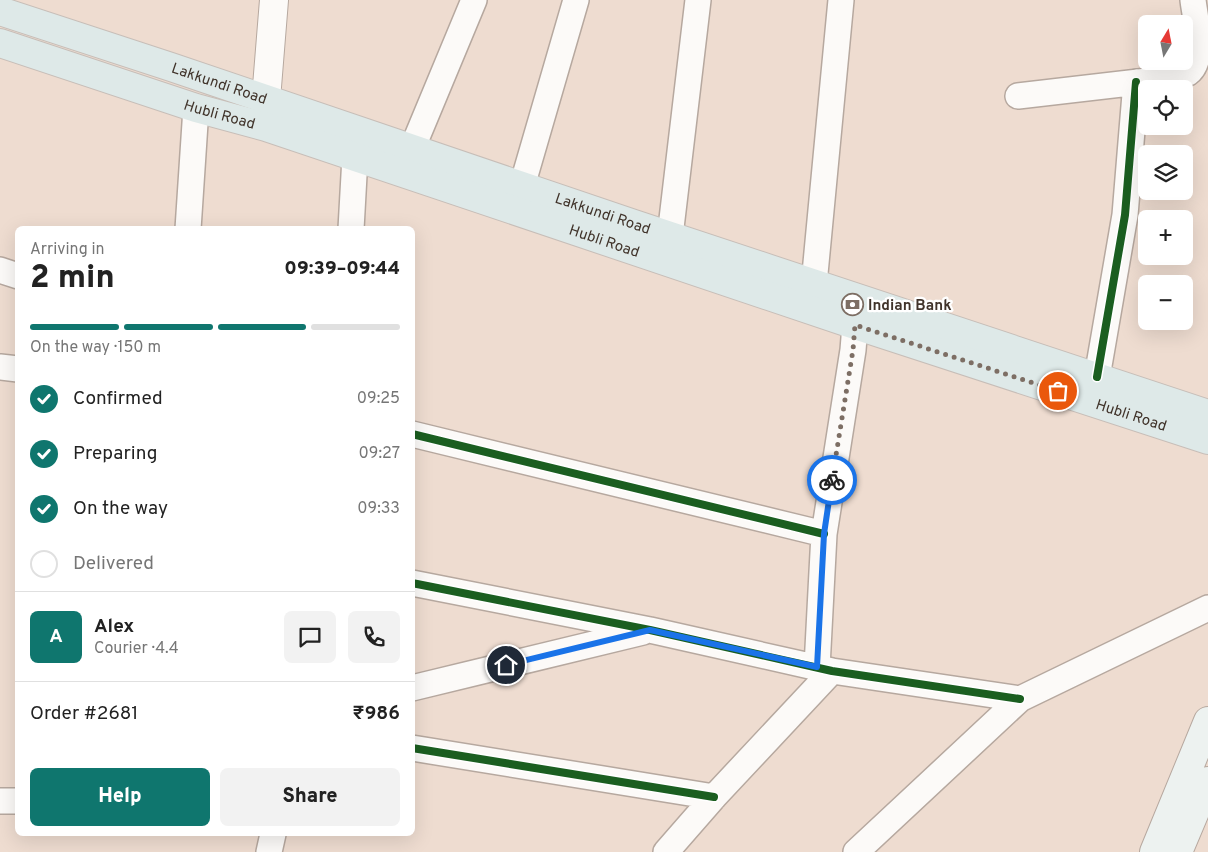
<!DOCTYPE html>
<meta charset="utf-8">
<style>
body{margin:0;font-family:Overpass,sans-serif;background:#f2f2f2;color:#222;height:100vh;display:flex;flex-direction:column;font-size:19px;white-space:nowrap}
*{box-sizing:border-box;margin:0}
p{font-size:16px;color:#767676}
.icon{flex:none;width:28px;height:28px;fill:none;stroke:currentColor;stroke-width:2;stroke-linecap:round;stroke-linejoin:round}
.map{position:relative;flex:1;overflow:hidden}
.sheet{position:absolute;left:15px;top:226px;width:400px;height:610px;display:flex;flex-direction:column;background:#fff;border-radius:8px;box-shadow:0 5px 20px #0002}
.sheet>*{flex:none}
.needle{width:32px;rotate:10deg}
.buttons{position:absolute;left:1138px;top:15px;display:grid;gap:10px}
.buttons a{display:grid;place-items:center;width:55px;height:55px;border-radius:8px;background:#fff;box-shadow:0 5px 20px #0002;font-size:25px}
.pin{position:absolute;display:grid;place-items:center;width:42px;height:42px;color:#fff;margin:-21px;border:2px solid #fff;border-radius:50%;box-shadow:0 1px 5px #0007}
.courier{position:absolute;display:grid;place-items:center;width:50px;height:50px;margin:-25px;border:4px solid #1a73e8;border-radius:50%;background:#fff;color:#222;box-shadow:0 1px 6px #0007}
.headline em{font-style:normal;font-weight:800}
.headline div{display:flex;flex-direction:column-reverse}
.headline{display:flex;align-items:center;justify-content:space-between;height:85px;padding:0 15px}
h1{font-size:32px;font-weight:800;line-height:38px}
.bar{display:grid;grid-template-columns:repeat(4,1fr);gap:8px 5px;align-content:center;height:60px;padding:0 15px}
.bar i{height:6px;border-radius:4px;background:#e0e0e0}
.bar .selected{background:#0f766e}
.bar p{grid-column:span 4}
.line{display:flex;align-items:center;gap:12px;padding:0 15px;border-top:1px solid #e0e0e0}
.line div{flex:1}
.round{display:grid;place-items:center;flex:none;width:52px;height:52px;border-radius:8px;background:#f2f2f2}
ol{padding:0 15px;list-style:none}
li{display:flex;align-items:center;gap:15px;height:55px}
li p{margin-inline-start:auto}
li .icon{padding:5px;border-radius:50%;background:#0f766e;color:#fff;stroke-width:4}
li:last-child{color:#767676}
li i{width:28px;height:28px;border:2px solid #e0e0e0;border-radius:50%}
.primary-button{display:flex;gap:10px;margin-top:auto;padding:10px 15px}
.primary-button a{flex:1;height:58px;border-radius:8px;background:#0f766e;color:#fff;font-size:20px;font-weight:800;line-height:58px;text-align:center}
.primary-button a+a{background:#f2f2f2;color:#222}
.map>svg:first-child{display:block}
</style>
<div class="map">
<svg width="1208" height="852" viewBox="0 0 1208 852">
<rect width="100%" height="100%" fill="#eedcd0"/>
<g fill="none" stroke-linecap="round" stroke-linejoin="round">
<defs>
<path id="minor" d="M 1018,96 L 1173,78 C 1178,77 1184,75 1188,73 C 1206,60 1195,18 1193,0
M 412,149 L 474,0
M 522,186 L 576,0
M 188,229 L 196,108
M 351,229 L 355,157
M 670,236 L 698,0
M 0,270 L 18,276
M 814,284 L 841,0
M 0,367 L 18,369
M 1097,377 L 1125,215 L 1136,82
M 412,434 L 824,534
M 412,583 L 650,630 L 832,671 L 1020,699
M 817,667 L 824,534 L 853,350 L 855,325
M 412,688 L 643,632
M 412,748 L 714,797
M 0,801 L 18,801
M 269,852 L 273,834
M 666,852 L 714,797 L 832,671
M 856,852 L 1020,699 L 1208,608"/>
<path id="tertiary" d="M 266,99 L 274,0"/>
<path id="secondary" d="M 1154,852 L 1208,721
M 1178,852 L 1208,781"/>
<g id="primary">
<path id="s1" d="M 0,11 L 171,67 L 634,224 L 1208,414"/>
<path id="s2" d="M 0,43 L 196,108 L 266,127 L 855,325 L 1208,440"/>
</g>
</defs>
<!-- minor casing -->
<use href="#minor" stroke="#b6a89f" stroke-width="28"/>
<!-- tertiary casing -->
<use href="#tertiary" stroke="#b6a89f" stroke-width="30"/>
<!-- secondary casing -->
<use href="#secondary" stroke="#b6a89f" stroke-width="30"/>
<!-- primary casing -->
<use href="#primary" stroke="#c7beb8" stroke-width="30"/>
<!-- minor -->
<use href="#minor" stroke="#fcfaf8" stroke-width="25"/>
<!-- tertiary -->
<use href="#tertiary" stroke="#fcfaf8" stroke-width="28"/>
<!-- secondary -->
<use href="#secondary" stroke="#edf2f0" stroke-width="28"/>
<!-- primary -->
<use href="#primary" stroke="#dee9e8" stroke-width="28"/>
<defs>
<path id="cycleway" d="M 1097,377 L 1125,215 L 1136,82
M 412,434 L 824,534
M 412,583 L 650,630 L 832,671 L 1020,699
M 412,748 L 714,797"/>
</defs>
<!-- cycleway casing -->
<use href="#cycleway" stroke="#fff" stroke-width="11"/>
<!-- cycleway -->
<use href="#cycleway" stroke="#1b5e20" stroke-width="8"/>
</g>
<g fill="none" stroke-linecap="round" stroke-linejoin="round">
<!-- done -->
<path stroke="#7d6e64" stroke-width="5" stroke-dasharray="0 9" d="M 832,480 L 853,350 L 855,325 L 1058,391"/>
<!-- route -->
<path stroke="#1a73e8" stroke-width="6" d="M 506,665 L 650,630 L 817,667 L 824,534 L 832,480"/>
</g>
<!-- icons -->
<defs>
<symbol id="bank-ring" viewBox="-11 -11 22 22"><circle r="9.5" fill="#fff" stroke="#7d6e64" stroke-width="1.5"/><path d="M-6-4H6V4H-6ZM0-2.3a2.3 2.3 0 1 0 0 4.6a2.3 2.3 0 1 0 0-4.6Z" fill="#7d6e64"/></symbol>
</defs>
<g fill-rule="evenodd">
<use href="#bank-ring" x="840" y="292" width="25" height="25"/>
</g>
<g text-anchor="middle" stroke-width="4.5" stroke-linejoin="round" paint-order="stroke">
<!-- street labels -->
<g font-size="15" fill="#40332a" stroke="#fff">
<text dy="5" stroke="none"><textPath href="#s1" startOffset="231">Lakkundi Road</textPath></text>
<text dy="5" stroke="none"><textPath href="#s2" startOffset="231">Hubli Road</textPath></text>
<text dy="5" stroke="none"><textPath href="#s1" startOffset="636">Lakkundi Road</textPath></text>
<text dy="5" stroke="none"><textPath href="#s2" startOffset="636">Hubli Road</textPath></text>
<text dy="5" stroke="none"><textPath href="#s2" startOffset="1191">Hubli Road</textPath></text>
</g>
<!-- poi labels -->
<g font-size="15" font-weight="bold" fill="#40332a" stroke="#fff" text-anchor="start">
<text x="868" y="310">Indian Bank</text>
</g>
</g>
</svg>
<div class="buttons">
<a><svg class="needle" viewBox="-14 -14 28 28"><path d="M0-13l5 13h-10z" fill="#e53935"/><path d="M0 13l5-13h-10z" fill="#767676"/></svg></a>
<a><svg class="icon" aria-label="locate" viewBox="0 0 24 24"><circle cx="12" cy="12" r="6"/><path d="M12 2v4M12 18v4M2 12h4M18 12h4"/></svg></a>
<a><svg class="icon" aria-label="layers" viewBox="0 0 24 24"><path d="M12 4l9 5-9 5-9-5zM3 14l9 5 9-5"/></svg></a>
<a>+</a>
<a>−</a>
</div>
<div class="pin" style="left:1058px;top:391px;background:#ea580c"><svg class="icon" aria-label="bag" viewBox="0 0 24 24"><path d="M5 8h14l-1 12H6zM9 8a3 3 0 0 1 6 0"/></svg></div>
<div class="pin" style="left:506px;top:665px;background:#1f2937"><svg class="icon" aria-label="home" viewBox="0 0 24 24"><path d="M3 11l9-7 9 7M6 9v11h12V9"/></svg></div>
<div class="courier" style="left:832px;top:480px"><svg class="icon" aria-label="bike" viewBox="0 0 24 24"><circle cx="6" cy="16" r="4"/><circle cx="18" cy="16" r="4"/><path d="M6 16l4-8h5l3 8M10 8l3 8H6M13 5h3"/></svg></div>
<section class="sheet">
<div class="headline"><div><h1>2 min</h1><p>Arriving in</p></div><em>09:39–09:44</em></div>
<div class="bar"><i class="selected"></i><i class="selected"></i><i class="selected"></i><i></i><p>On the way · 150 m</p></div>
<ol>
<li><svg class="icon" aria-label="check" viewBox="0 0 24 24"><path d="M5 12l5 5 9-10"/></svg>Confirmed<p>09:25</p></li>
<li><svg class="icon" aria-label="check" viewBox="0 0 24 24"><path d="M5 12l5 5 9-10"/></svg>Preparing<p>09:27</p></li>
<li><svg class="icon" aria-label="check" viewBox="0 0 24 24"><path d="M5 12l5 5 9-10"/></svg>On the way<p>09:33</p></li>
<li><i></i>Delivered</li>
</ol>
<div class="line" style="height:90px"><b class="round" style="background:#0f766e;color:#fff">A</b><div><b>Alex</b><p>Courier · 4.4</p></div><a class="round"><svg class="icon" aria-label="chat" viewBox="0 0 24 24"><path d="M4 5h16v11H9l-5 4z"/></svg></a><a class="round"><svg class="icon" aria-label="phone" viewBox="0 0 24 24"><path d="M5 4h4l2 5-3 2q2 4 5 5l2-3 5 2v4C11 20 4 13 5 4z"/></svg></a></div>
<div class="line" style="height:65px"><div>Order #2681</div><b>₹986</b></div>
<div class="primary-button"><a>Help</a><a>Share</a></div>
</section>
</div>
